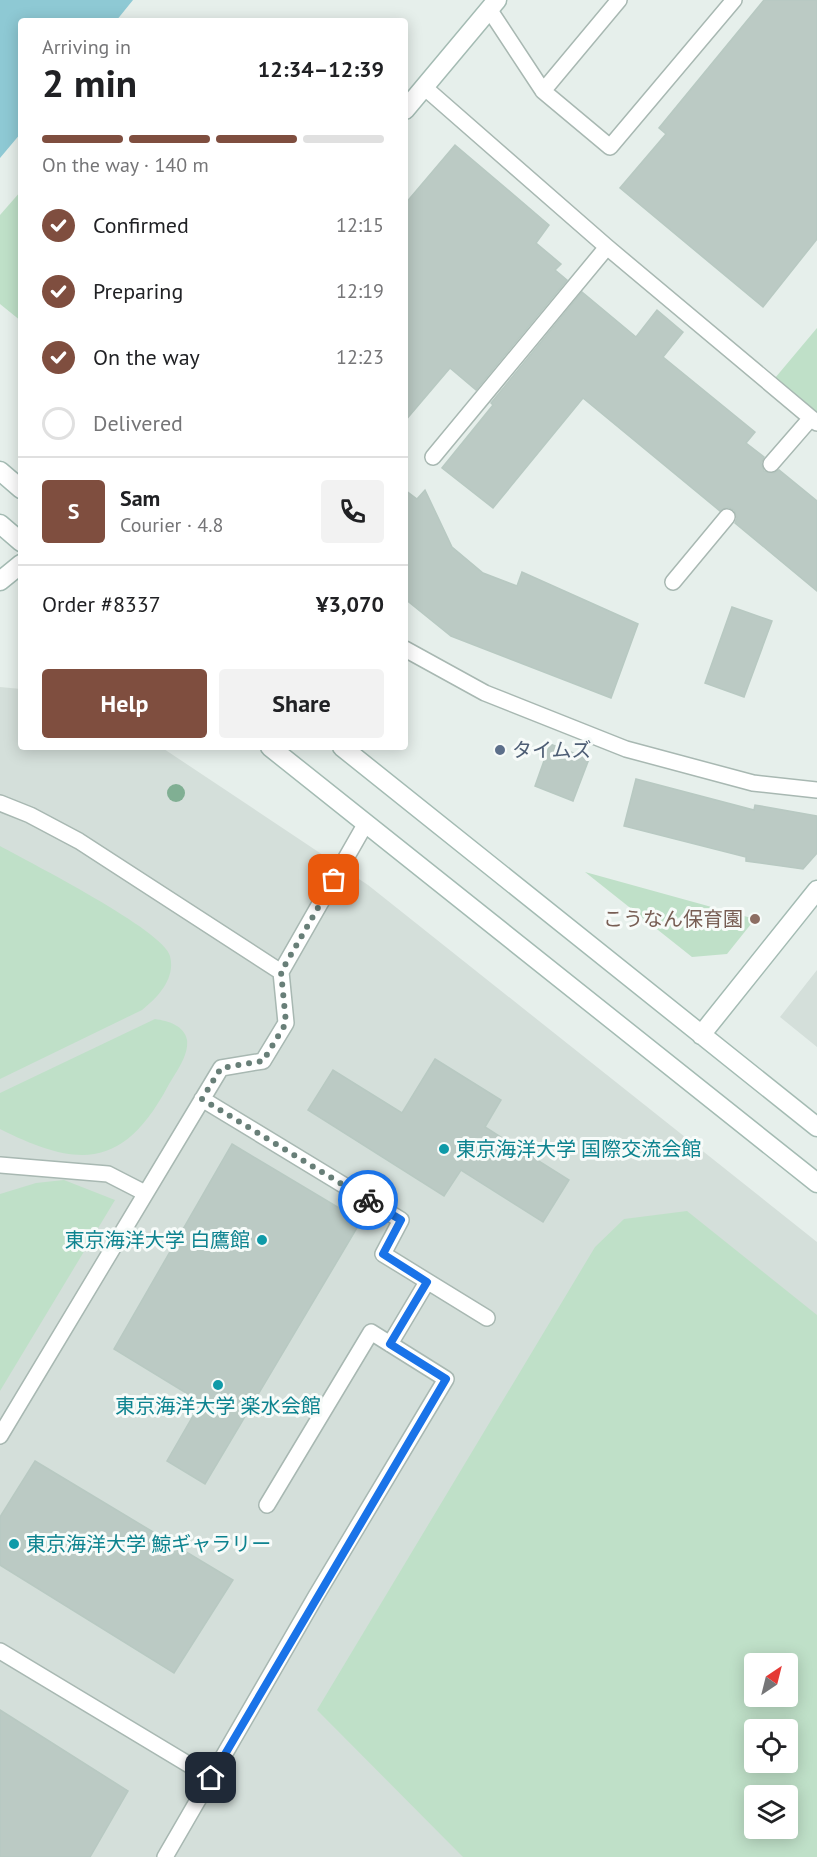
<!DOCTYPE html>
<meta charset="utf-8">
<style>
body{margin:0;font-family:"PT Sans","Noto Sans JP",sans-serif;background:#f2f2f2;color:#202124;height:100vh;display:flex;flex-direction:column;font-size:22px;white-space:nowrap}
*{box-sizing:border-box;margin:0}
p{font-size:20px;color:#757577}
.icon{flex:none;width:33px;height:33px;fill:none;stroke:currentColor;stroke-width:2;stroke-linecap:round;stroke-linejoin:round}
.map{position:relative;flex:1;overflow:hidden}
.side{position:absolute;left:18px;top:18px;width:390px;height:732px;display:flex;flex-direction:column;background:#fff;border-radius:6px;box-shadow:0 3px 15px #0003}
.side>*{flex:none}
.needle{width:39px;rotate:35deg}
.tools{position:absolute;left:744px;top:1653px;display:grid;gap:12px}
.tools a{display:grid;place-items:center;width:54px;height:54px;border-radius:6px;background:#fff;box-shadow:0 3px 15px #0003;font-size:30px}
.pin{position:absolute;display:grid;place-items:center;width:51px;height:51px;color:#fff;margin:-26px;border-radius:12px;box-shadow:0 3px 9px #0006}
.courier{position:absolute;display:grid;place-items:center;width:60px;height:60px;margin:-30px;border:4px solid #1a73e8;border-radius:50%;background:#fff;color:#222;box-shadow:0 2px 8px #0007}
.headline em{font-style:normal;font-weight:700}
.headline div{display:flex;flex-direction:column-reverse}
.headline{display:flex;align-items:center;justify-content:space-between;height:102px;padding:0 24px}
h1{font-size:39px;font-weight:700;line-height:45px}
.bar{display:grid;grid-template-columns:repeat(4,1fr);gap:9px 6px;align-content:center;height:72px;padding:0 24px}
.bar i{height:8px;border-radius:4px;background:#e0e0e0}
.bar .active{background:#7f4e3f}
.bar p{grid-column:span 4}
.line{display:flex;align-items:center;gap:15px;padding:0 24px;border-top:2px solid #e0e0e0}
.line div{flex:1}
.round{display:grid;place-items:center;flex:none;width:63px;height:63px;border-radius:6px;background:#f2f2f2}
ol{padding:0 24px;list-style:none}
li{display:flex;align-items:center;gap:18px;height:66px}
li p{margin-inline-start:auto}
li .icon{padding:6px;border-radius:50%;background:#7f4e3f;color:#fff;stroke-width:4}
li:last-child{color:#757577}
li i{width:33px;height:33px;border:3px solid #e0e0e0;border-radius:50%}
.action{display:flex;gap:12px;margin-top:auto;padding:12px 24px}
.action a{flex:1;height:69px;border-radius:6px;background:#7f4e3f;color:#fff;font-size:24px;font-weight:700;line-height:69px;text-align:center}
.action a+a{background:#f2f2f2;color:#202124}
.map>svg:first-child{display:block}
</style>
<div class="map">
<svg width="817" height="1857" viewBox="0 0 817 1857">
<rect width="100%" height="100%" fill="#e6efeb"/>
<!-- built -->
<path fill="#d4dfda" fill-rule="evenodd" d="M 0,687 L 21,689 L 21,747 L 161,747 L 368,885 L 817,1242 L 817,1857 L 0,1857 ZM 754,1664 L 788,1664 L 788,1696 L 754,1696 ZM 754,1730 L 788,1730 L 788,1762 L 754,1762 ZM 754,1796 L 788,1796 L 788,1828 L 754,1828 Z
M 817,970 L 817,1047 L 780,1017 Z"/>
<!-- green -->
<path fill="#bfe0c8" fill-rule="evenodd" d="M 21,191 L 21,321 L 0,304 L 0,215 Z
M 817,328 L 817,422 L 770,384 Z
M 0,846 C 29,862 165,931 170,956 C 176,979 157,998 142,1010 L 0,1079 Z
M 585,872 L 755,919 L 727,954 L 692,957 Z
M 155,1019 C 168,1021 184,1025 187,1040 C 189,1056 175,1073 168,1086 C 123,1170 78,1168 0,1129 L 0,1093 Z
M 64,1180 L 115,1200 L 0,1391 L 0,1194 L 36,1183 Z
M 687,1211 L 817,1315 L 817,1857 L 463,1857 L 317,1710 L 595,1247 L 624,1219 ZM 754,1664 L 788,1664 L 788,1696 L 754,1696 ZM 754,1730 L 788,1730 L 788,1762 L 754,1762 ZM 754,1796 L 788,1796 L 788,1828 L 754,1828 Z"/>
<!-- water -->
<path fill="#8ec9d4" d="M 0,0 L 133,0 L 116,21 L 21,21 L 21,133 L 0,158 Z"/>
<!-- building -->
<path fill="#bbcac4" stroke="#b8c9c2" stroke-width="1.5" d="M 764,0 L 817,0 L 817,239 L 763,307 L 620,188 L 666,134 L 659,128 Z
M 455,145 L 549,225 L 536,243 L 561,264 L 555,270 L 567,280 L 476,390 L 450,368 L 405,421 L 405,204 Z
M 582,292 L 636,337 L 657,310 L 683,332 L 663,357 L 755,432 L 746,443 L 764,457 L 761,463 L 764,471 L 774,473 L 779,470 L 817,501 L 817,591 L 735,523 L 737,518 L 734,510 L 728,507 L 720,511 L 583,398 L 493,508 L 442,468 L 493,405 L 491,403 Z
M 405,490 L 417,499 L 425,490 L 452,547 L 483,573 L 517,586 L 522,572 L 638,624 L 611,698 L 451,636 L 405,599 Z
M 732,607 L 772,621 L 744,697 L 705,683 Z
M 550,744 L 589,759 L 573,801 L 535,786 Z
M 636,779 L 754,810 L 755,805 L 817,816 L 817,853 L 803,869 L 746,861 L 746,857 L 624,826 Z
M 435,1059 L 501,1100 L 485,1127 L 569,1180 L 543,1222 L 461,1170 L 444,1196 L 308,1110 L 333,1070 L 402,1113 Z
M 232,1144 L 361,1221 L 205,1484 L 167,1461 L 201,1402 L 114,1349 Z
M 35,1461 L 233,1580 L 174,1673 L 0,1565 L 0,1517 Z
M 0,1710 L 128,1791 L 90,1857 L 0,1857 Z"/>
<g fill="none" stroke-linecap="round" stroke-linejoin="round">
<defs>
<path id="lane" d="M 489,9 L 543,91 L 610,147 L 734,0
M 424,87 L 607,247 L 817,423
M 543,91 L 619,0
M 433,457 L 607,247
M 771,464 L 811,418
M 673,582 L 727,517
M 405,649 L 485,693 L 626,749 L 753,783 L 817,790
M 0,803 L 30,815 L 79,841 L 281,972
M 202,1099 L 401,1220 L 383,1254 L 487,1318
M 0,1165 L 108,1174 L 145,1193
M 390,1344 L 427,1282
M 0,1436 L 221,1068 L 263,1061 L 286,1023 L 281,972 L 366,823
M 0,1651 L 211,1778
M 165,1857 L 316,1596 L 446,1379 L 371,1332 L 267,1505"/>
<path id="secondary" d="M 405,110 L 497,0
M 0,471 L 21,489
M 0,524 L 21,542
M 0,581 L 21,564
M 270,747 L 817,1183
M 342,747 L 817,1127
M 701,1035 L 817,890"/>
</defs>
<!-- lane casing -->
<use href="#lane" stroke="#a8b8b2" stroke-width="18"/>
<!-- secondary casing -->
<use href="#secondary" stroke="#a4bbb3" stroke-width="21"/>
<!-- lane -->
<use href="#lane" stroke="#fff" stroke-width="15"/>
<!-- secondary -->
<use href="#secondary" stroke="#fff" stroke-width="18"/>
</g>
<!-- trees -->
<circle fill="#80af93" cx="176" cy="793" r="9"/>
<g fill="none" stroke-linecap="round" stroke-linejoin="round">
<!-- done -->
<path stroke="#687f78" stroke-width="6" stroke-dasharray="0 10.8" d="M 334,880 L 281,972 L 286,1023 L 263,1061 L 221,1068 L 202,1099 L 368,1200"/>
<!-- route -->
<path stroke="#1a73e8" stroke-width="8" d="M 211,1778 L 446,1379 L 390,1344 L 427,1282 L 383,1254 L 401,1220 L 368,1200"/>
</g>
<!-- markers -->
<circle fill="#5c6f8a" stroke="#f7fbf9" stroke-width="2" cx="500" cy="750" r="6"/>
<circle fill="#8d6e63" stroke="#f7fbf9" stroke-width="2" cx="755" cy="919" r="6"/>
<g fill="#0f9aa8" stroke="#f7fbf9" stroke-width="2">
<circle cx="444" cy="1149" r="6"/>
<circle cx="262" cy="1240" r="6"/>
<circle cx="218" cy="1385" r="6"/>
<circle cx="14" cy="1544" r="6"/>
</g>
<g text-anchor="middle" stroke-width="6" stroke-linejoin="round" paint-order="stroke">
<!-- service labels -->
<g font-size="20" fill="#4e5e75" stroke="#f7fbf9" text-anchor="start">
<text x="512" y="757">タイムズ</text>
</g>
<!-- education labels -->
<g font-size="20" fill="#785e54" stroke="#f7fbf9" text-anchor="end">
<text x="743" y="926">こうなん保育園</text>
</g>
<!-- culture labels -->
<g font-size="20" fill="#0d838f" stroke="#f7fbf9" text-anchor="start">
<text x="456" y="1156">東京海洋大学 国際交流会館</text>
<text x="250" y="1247" text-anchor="end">東京海洋大学 白鷹館</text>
<text x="218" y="1413" text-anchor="middle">東京海洋大学 楽水会館</text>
<text x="26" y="1551">東京海洋大学 鯨ギャラリー</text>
</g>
</g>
</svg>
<div class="tools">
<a><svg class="needle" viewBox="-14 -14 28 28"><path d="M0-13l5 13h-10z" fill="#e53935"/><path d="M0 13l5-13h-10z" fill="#757577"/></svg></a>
<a><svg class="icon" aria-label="locate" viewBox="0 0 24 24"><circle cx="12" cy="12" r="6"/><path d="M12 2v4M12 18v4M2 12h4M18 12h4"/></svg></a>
<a><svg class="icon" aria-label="layers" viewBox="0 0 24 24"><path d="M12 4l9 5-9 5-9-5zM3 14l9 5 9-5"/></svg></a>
</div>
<div class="pin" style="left:334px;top:880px;background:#ea580c"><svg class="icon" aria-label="bag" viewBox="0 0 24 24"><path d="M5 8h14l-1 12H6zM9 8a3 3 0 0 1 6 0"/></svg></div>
<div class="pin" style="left:211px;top:1778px;background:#1f2937"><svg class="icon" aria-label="home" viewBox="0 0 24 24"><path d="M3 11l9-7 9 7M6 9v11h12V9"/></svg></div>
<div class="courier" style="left:368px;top:1200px"><svg class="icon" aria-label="bike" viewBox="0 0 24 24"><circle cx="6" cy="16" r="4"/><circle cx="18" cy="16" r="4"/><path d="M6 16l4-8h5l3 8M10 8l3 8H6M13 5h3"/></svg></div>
<section class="side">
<div class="headline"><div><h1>2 min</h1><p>Arriving in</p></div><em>12:34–12:39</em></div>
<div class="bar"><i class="active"></i><i class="active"></i><i class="active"></i><i></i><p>On the way · 140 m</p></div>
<ol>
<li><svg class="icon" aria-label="check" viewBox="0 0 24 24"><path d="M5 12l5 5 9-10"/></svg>Confirmed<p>12:15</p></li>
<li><svg class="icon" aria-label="check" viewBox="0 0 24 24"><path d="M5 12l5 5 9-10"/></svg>Preparing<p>12:19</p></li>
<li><svg class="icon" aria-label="check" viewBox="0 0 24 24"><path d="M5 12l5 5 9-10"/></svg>On the way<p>12:23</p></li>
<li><i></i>Delivered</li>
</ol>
<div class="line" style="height:108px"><b class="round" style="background:#7f4e3f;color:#fff">S</b><div><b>Sam</b><p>Courier · 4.8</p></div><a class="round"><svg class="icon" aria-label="phone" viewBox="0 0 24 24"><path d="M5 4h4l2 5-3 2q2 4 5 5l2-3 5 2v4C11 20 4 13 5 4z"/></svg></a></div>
<div class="line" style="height:78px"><div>Order #8337</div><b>¥3,070</b></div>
<div class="action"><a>Help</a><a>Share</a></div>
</section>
</div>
